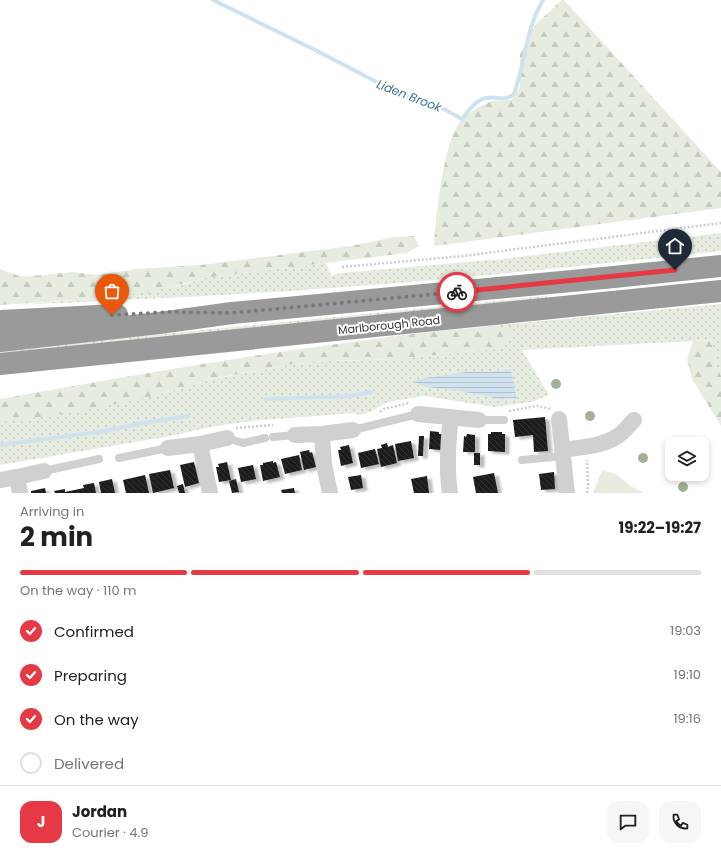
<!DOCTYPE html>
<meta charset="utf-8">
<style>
body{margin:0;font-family:Poppins,sans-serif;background:#f6f6f6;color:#202124;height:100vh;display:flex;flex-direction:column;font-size:15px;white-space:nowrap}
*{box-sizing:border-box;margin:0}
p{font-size:13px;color:#757577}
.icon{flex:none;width:22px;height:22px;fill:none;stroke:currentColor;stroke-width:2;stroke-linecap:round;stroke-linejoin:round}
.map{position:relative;height:493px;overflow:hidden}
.drawer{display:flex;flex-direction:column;background:#fff;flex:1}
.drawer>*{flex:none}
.fabs{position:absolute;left:665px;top:437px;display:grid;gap:8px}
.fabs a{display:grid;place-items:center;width:44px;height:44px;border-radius:8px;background:#fff;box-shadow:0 2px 6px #0003;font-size:20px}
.pin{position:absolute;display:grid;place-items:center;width:34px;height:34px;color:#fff;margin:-41px -17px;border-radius:50% 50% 50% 0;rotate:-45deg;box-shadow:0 0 4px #0007}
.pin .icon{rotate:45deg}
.courier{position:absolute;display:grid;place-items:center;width:40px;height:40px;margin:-20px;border:3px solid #e63946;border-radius:50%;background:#fff;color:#222;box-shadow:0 1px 5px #0007}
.headline em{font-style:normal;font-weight:700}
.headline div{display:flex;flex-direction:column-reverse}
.headline{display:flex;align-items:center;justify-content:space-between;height:68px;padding:0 20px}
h1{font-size:26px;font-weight:700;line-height:30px}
.bar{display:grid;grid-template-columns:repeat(4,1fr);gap:6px 4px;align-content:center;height:48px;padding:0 20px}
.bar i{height:5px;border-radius:3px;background:#e0e0e0}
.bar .current{background:#e63946}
.bar p{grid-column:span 4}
.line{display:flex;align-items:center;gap:10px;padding:0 20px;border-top:1px solid #e0e0e0}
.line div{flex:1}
.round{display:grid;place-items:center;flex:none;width:42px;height:42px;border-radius:12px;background:#f6f6f6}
ol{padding:0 20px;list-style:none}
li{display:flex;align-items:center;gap:12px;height:44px}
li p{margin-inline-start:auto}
li .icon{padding:4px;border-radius:50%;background:#e63946;color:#fff;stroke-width:4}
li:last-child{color:#757577}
li i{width:22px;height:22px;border:2px solid #e0e0e0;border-radius:50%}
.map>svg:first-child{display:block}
</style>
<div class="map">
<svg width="721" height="493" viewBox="0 0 721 493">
<defs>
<pattern id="grass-dots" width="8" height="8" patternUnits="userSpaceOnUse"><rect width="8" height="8" fill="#e6ecdf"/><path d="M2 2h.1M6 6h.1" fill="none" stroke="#c6cbc0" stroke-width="1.8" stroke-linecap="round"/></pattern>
<pattern id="forest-firs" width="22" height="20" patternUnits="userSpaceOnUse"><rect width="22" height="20" fill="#e6ecdf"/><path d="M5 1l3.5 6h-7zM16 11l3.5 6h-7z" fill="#c6cbc0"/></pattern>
<pattern id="water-rules" width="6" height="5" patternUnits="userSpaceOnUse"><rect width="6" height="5" fill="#cfe2ee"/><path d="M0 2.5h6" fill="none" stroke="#b2c2cd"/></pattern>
<pattern id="building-back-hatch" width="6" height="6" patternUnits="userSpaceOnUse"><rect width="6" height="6" fill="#1a1a1a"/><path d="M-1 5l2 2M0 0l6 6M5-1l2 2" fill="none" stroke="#333"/></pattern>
<filter id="shadow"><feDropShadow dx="4.5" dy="2.5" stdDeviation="1" flood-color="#0004"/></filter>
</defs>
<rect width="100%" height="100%" fill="#fff"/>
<!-- grass -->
<path fill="url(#grass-dots)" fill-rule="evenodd" d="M 721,233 L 721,251 C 591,265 461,279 331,288 C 226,296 120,300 15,305 L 91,299 L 178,286 L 204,278 L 326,263 L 331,276 L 341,273 L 502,259 Z
M 547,296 L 547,298 L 0,356 L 0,350 Z
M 721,304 L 721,376 L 715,361 L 712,340 L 522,350 L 549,395 L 532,402 L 495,407 L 424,396 L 388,402 L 369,412 L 360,415 L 354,413 L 252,421 L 216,426 L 171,436 L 0,465 L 0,423 L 148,397 L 214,379 L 293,364 L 327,361 L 400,359 L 497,348 L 500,326 L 478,327 ZM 511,369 L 516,399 C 481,398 451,389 418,379 L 465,372 L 487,372 Z"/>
<!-- forest -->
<path fill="url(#forest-firs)" d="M 562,0 L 564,0 L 721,172 L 721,208 L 434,246 C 436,216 443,142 461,120 C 467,113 485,103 493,101 C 499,100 506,100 511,100 L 520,87 L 520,54 L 537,23 Z
M 414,236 L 419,246 L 407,253 L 204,278 L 152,292 L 91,299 L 0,305 L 0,269 L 22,277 L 73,272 L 96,275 L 137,269 L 201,265 L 351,246 L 394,237 Z
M 500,326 L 509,330 L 512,337 L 507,343 L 497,348 L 400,359 L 327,361 L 293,364 L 217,378 L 148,397 L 97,408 L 0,423 L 0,399 C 114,379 229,358 344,343 C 396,336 448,329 500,326 Z
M 713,340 L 715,361 L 721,376 L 721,426 L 692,379 L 687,359 L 693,341 Z"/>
<!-- green -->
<path fill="#e6ecdf" d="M 602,470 L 616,474 L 632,487 L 645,493 L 593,493 Z"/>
<!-- water -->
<path fill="url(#water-rules)" d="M 511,369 L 517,399 L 495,398 L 459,391 L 428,387 L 414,382 L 418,379 L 465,372 L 487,372 Z"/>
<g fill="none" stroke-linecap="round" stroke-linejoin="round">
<!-- stream -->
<path stroke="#cfe2ee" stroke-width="4" d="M 213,0 L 319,52 L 373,80 L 393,92 L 435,104 L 462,119 C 468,111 477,99 486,98 C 498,96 503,102 514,94 C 525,63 526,28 543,0
M 266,399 L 351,396 L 371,392
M 0,445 L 99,432 L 143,423 L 188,416"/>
</g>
<!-- building -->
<path fill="url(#building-back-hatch)" filter="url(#shadow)" d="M 545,417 L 548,451 L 534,452 L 533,435 L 515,437 L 513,420 Z
M 430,431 L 439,432 L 439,434 L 442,434 L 441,450 L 429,449 Z
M 491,432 L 502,432 L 502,434 L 505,434 L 505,452 L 488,451 L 488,434 L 491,434 Z
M 467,434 L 475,435 L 475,452 L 463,452 L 464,436 L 466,437 Z
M 419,436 L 424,436 L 423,456 L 418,456 Z
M 411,441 L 414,458 L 398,461 L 395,444 Z
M 387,443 L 388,447 L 393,445 L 397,463 L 381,467 L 377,449 L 382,448 L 381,445 Z
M 349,445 L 353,463 L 341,466 L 338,450 L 341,450 L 340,447 Z
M 375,449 L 379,464 L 361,468 L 358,453 Z
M 309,450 L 310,453 L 312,452 L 316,467 L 304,470 L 300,452 Z
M 474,453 L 480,453 L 480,465 L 474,465 Z
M 299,455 L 302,470 L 285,474 L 281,459 Z
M 273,461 L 273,463 L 276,462 L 280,477 L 263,481 L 260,465 L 263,465 L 263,463 Z
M 194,462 L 199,483 L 185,487 L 180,465 Z
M 227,462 L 231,480 L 219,482 L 216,467 L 219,467 L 218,464 Z
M 253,465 L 256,479 L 241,482 L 238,468 Z
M 170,470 L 174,488 L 153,493 L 149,474 Z
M 554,472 L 555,489 L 541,490 L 539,474 Z
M 494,473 L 498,493 L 476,493 L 473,477 Z
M 145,475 L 149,493 L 126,493 L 123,480 Z
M 361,475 L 363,488 L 351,490 L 348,477 Z
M 427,476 L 429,493 L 414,493 L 411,479 Z
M 112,479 L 115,493 L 101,493 L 99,482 Z
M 236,479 L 239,492 L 232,493 L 229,481 Z
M 94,483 L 96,493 L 55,493 L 54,491 L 65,489 L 65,492 L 84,488 L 83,485 Z
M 183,484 L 185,493 L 179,493 L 177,486 Z
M 45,488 L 46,493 L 31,493 L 31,491 Z
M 294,488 L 295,493 L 282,493 L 281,490 Z"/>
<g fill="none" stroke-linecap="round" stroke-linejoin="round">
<!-- path -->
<path stroke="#cdcdcd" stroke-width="2.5" stroke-dasharray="2 2" stroke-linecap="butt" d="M 342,267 L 463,256 L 721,223
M 509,411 L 537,406 L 551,409
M 380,412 L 384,409 L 409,403
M 236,428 L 273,425
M 587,493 L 588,484 L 587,460"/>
<!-- lane -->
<path stroke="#d0d0d0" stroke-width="8" d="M 479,420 L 504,420
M 353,430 L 418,414
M 273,437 L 295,435
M 227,438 L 243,443 L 265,438
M 119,458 L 168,448
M 522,460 L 563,456
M 44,471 L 99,459"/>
<!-- street -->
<path stroke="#d0d0d0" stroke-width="16" d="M 418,414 L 479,420
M 559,419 L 567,493
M 322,434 L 324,465 L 330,493
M 295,435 L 322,434 L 353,430
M 168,448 L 200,444
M 562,450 C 581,447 603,447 619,435 C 625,431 629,425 634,420
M 17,477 L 44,471
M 0,480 L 17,477 L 20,493
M 210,493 L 200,444 L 227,438
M 450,493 C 446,468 448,442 451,417"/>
<!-- highway -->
<path stroke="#9a9a9a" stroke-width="22" d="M 0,321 L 117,315
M 0,341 L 159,323 L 232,313 L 614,277 L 721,266
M 0,364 L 721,291"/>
</g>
<!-- trees -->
<g fill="#a2b095">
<circle cx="556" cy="384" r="5"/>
<circle cx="590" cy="416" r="5"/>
<circle cx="643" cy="458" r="5"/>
<circle cx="683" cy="487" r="5"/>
</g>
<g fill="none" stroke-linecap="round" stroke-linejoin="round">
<!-- done -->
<path stroke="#7a7a7a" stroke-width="4" stroke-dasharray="0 7.2" d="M 112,315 L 171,312 L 232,313 L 457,292"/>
<!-- route -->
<path stroke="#e63946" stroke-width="5" d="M 457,292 L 675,270"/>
</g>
<g text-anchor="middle" stroke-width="4" stroke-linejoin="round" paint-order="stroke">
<!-- street labels -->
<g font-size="11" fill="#333" stroke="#fff">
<text transform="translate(389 325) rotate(-6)" y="4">Marlborough Road</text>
</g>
<!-- water labels -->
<g font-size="12" font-style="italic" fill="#3f7597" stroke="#fff">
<text transform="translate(409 96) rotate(21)" y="4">Liden Brook</text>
</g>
</g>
</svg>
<div class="fabs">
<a><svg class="icon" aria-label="layers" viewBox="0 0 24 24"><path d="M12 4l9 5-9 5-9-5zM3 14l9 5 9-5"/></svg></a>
</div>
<div class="pin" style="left:112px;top:315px;background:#ea580c"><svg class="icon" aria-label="bag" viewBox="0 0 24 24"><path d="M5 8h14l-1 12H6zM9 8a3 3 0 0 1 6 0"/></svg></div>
<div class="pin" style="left:675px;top:270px;background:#1f2937"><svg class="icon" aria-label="home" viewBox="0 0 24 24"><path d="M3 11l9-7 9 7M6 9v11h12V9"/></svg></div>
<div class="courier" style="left:457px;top:292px"><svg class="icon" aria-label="bike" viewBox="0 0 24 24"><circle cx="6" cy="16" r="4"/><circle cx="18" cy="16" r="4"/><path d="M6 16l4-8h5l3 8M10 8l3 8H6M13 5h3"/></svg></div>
</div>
<section class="drawer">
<div class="headline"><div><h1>2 min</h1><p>Arriving in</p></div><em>19:22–19:27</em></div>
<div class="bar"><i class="current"></i><i class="current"></i><i class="current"></i><i></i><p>On the way · 110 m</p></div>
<ol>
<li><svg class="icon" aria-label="check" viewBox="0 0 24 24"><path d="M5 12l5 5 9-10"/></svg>Confirmed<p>19:03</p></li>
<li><svg class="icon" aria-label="check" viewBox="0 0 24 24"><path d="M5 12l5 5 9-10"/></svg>Preparing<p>19:10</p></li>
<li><svg class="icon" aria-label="check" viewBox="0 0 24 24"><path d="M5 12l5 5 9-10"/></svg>On the way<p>19:16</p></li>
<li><i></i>Delivered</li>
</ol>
<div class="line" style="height:72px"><b class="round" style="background:#e63946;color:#fff">J</b><div><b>Jordan</b><p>Courier · 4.9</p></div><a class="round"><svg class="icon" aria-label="chat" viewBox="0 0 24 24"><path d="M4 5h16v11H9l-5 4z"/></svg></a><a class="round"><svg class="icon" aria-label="phone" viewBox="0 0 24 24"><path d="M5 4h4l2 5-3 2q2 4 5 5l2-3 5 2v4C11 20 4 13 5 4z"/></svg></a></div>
</section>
